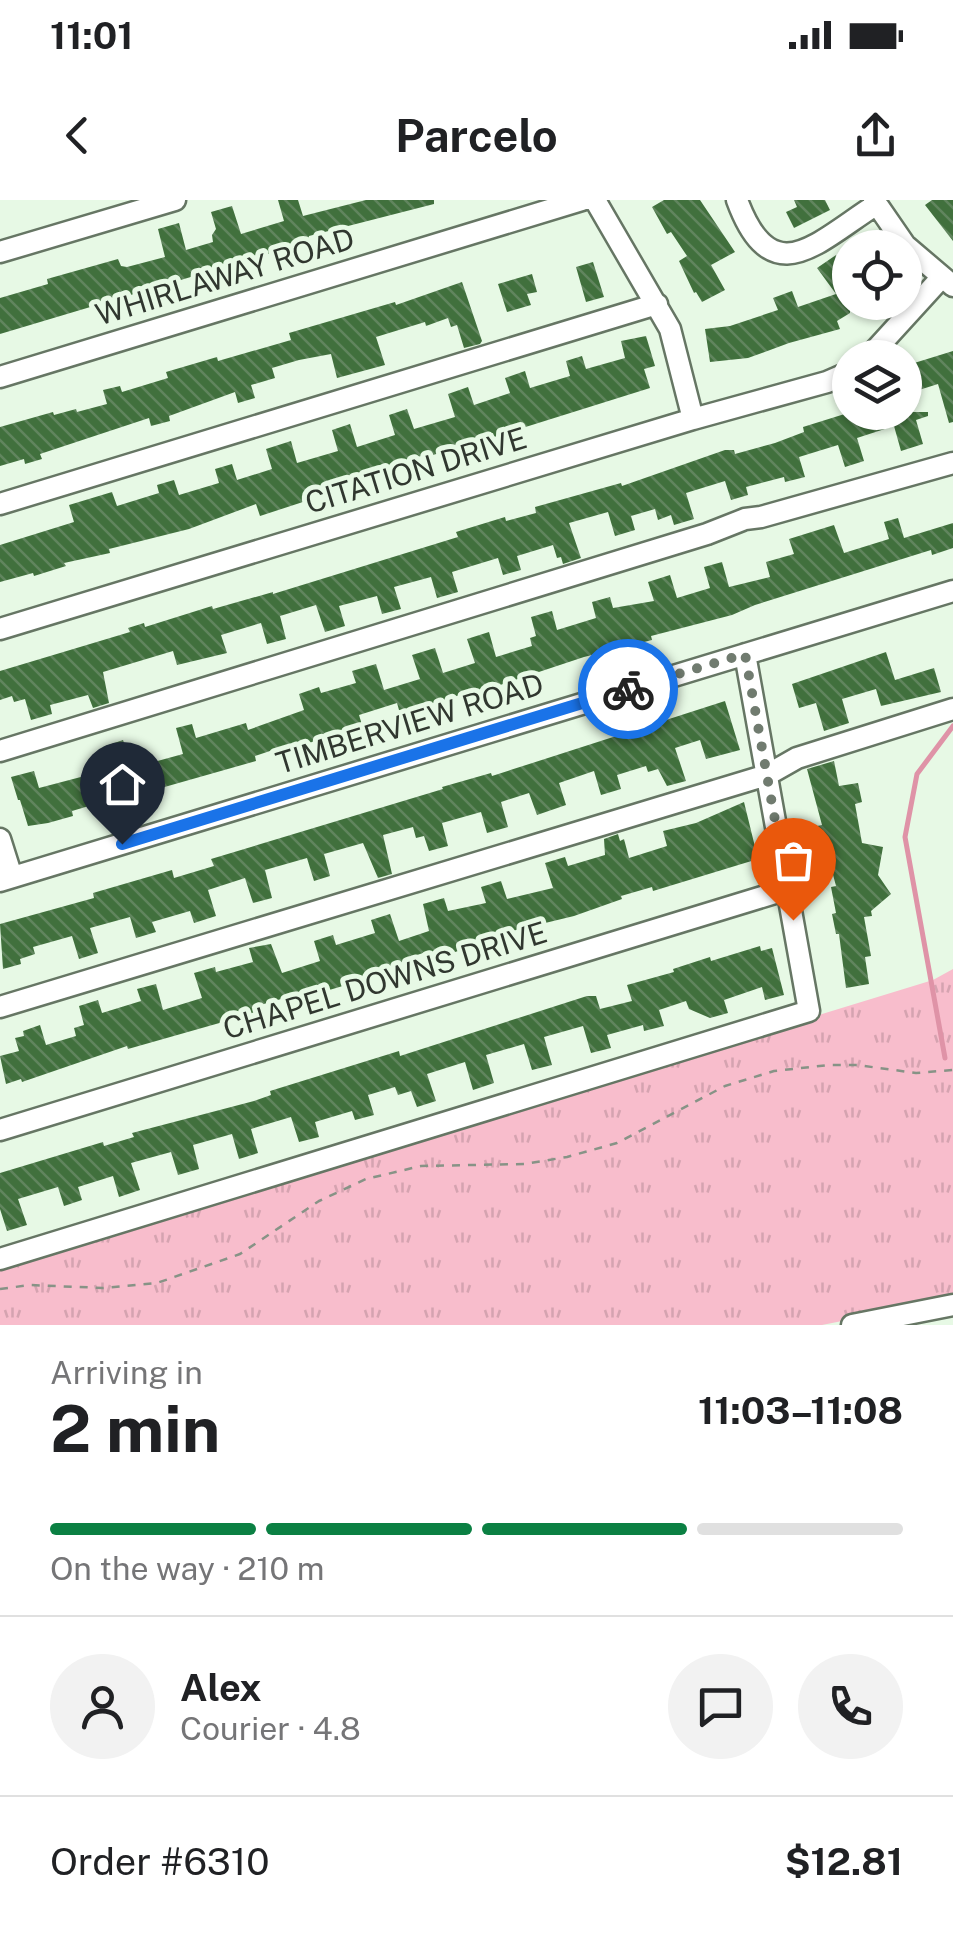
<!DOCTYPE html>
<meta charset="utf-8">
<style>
body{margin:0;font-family:"Public Sans",sans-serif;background:#f2f2f2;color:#202124;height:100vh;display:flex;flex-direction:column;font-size:38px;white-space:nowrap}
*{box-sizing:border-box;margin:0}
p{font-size:32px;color:#757577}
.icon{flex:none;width:55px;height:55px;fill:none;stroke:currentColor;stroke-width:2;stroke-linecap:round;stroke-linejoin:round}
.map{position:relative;height:1125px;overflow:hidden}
.details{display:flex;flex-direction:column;background:#fff;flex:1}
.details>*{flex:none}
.fabs{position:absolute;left:832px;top:30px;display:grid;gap:20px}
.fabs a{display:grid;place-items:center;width:90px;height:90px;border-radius:50%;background:#fff;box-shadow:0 2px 8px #0004;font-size:50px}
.pin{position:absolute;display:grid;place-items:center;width:85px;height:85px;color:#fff;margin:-102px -42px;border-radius:50% 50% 50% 0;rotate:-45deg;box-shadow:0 0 10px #0007}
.pin .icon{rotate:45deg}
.courier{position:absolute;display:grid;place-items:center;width:100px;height:100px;margin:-50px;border:8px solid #1a73e8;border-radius:50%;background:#fff;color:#222;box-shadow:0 2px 12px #0007}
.headline em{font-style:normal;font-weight:700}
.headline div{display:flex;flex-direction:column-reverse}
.headline{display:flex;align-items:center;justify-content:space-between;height:170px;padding:0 50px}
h1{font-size:65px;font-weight:700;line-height:75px}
.bar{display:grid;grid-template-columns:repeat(4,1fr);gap:15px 10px;align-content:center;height:120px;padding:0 50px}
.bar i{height:12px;border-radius:8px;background:#e0e0e0}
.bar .on{background:#0b8043}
.bar p{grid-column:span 4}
.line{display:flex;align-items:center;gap:25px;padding:0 50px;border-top:2px solid #e0e0e0}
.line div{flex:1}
.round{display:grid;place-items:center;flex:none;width:105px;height:105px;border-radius:52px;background:#f2f2f2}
.status{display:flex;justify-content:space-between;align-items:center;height:70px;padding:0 50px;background:#fff;direction:ltr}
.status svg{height:28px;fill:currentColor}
header{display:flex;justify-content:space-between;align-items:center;height:130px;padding:0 50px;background:#fff;font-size:45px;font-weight:700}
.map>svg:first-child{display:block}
</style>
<div class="status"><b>11:01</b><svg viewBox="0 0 49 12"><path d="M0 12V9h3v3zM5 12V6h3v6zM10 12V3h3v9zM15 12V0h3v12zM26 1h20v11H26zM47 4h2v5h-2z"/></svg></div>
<header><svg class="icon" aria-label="back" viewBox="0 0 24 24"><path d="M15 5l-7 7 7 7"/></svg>Parcelo<svg class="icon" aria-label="share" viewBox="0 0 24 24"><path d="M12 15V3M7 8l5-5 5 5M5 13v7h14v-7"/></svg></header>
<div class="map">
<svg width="953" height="1125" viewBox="0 0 953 1125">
<defs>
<pattern id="park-tufts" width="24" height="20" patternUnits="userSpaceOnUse" patternTransform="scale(2.5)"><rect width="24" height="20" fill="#f8bdcc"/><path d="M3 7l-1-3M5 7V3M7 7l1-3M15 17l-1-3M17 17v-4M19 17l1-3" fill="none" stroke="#d5a3b0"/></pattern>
<pattern id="building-back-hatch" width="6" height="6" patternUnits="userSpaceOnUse" patternTransform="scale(2.5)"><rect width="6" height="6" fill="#41703d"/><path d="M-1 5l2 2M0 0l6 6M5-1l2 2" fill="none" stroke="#61855e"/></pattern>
</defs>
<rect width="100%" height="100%" fill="#e7f9e5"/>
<!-- park -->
<path fill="url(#park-tufts)" d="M 953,769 L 953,1099 L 822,1125 L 0,1125 L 0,1066 L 933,780 Z"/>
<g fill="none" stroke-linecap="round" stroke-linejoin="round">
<!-- stream -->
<path stroke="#df93a7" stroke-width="5" d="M 945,858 L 905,637 L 917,574 L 953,526"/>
</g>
<!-- building -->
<path fill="url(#building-back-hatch)" d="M 278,0 L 298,0 L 303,16 L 366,0 L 434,0 L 434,4 L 309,36 L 308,42 L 0,134 L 0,98 L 48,84 L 47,79 L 118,59 L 121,66 L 127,67 L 165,57 L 158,29 L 179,23 L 186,50 L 213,42 L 212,35 L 216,29 L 211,12 L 232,6 L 241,34 L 284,21 Z
M 664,0 L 700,0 L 735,52 L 711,65 L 725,90 L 702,102 L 696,92 L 694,93 L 679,61 L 687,56 L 671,32 L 667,34 L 652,7 Z
M 794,0 L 825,0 L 830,10 L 794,28 L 786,12 L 797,7 Z
M 932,0 L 953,0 L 953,41 L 925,5 Z
M 850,50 L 850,113 L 837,121 L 840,129 L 789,143 L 748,158 L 710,162 L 705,129 L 730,126 L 778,110 L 773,98 L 792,91 L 798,107 L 836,94 L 817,68 L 836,55 L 839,59 Z
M 593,62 L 604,97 L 586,102 L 576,67 Z
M 532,74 L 537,92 L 527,94 L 531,105 L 507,112 L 498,84 Z
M 462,82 L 482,141 L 480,144 L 464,148 L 457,125 L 451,127 L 448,118 L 426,126 L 425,122 L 376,137 L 385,165 L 337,178 L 331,154 L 299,160 L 272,168 L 275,178 L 251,185 L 255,198 L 238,203 L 235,192 L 169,216 L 170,221 L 151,226 L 149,218 L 40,254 L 42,259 L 25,264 L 24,259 L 0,266 L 0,227 L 53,212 L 54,215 L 76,209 L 77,212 L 107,204 L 103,190 L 120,186 L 122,192 L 168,178 L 166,172 L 217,157 L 218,161 L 291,140 L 289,133 L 395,102 L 396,105 Z
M 646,136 L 655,166 L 644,169 L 650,188 L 494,237 L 493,233 L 462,242 L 463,246 L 433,255 L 432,253 L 349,276 L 350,280 L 307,293 L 309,300 L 260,316 L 256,304 L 189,329 L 109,349 L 110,353 L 64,363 L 66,366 L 34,376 L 33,373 L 0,382 L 0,345 L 74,322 L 69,305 L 112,292 L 117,306 L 159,293 L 157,285 L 174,280 L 179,295 L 219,283 L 215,269 L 232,264 L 237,280 L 272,269 L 266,249 L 291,241 L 297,263 L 338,251 L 332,230 L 350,224 L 357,247 L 395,235 L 389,215 L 407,209 L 414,229 L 455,217 L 448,194 L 468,187 L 474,205 L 510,193 L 505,178 L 525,171 L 530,188 L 570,176 L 566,161 L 582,156 L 586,169 L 625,158 L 621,141 Z
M 953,151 L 953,222 L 949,223 L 938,184 L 919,190 L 911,164 Z
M 851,212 L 928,212 L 928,216 L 916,220 L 923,244 L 901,251 L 894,226 L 857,238 L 864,261 L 845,267 L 838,245 L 799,257 L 805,277 L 785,282 L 784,277 L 746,287 L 748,295 L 731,300 L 725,281 L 686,293 L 694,319 L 674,325 L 671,315 L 658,320 L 655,309 L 631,316 L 635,330 L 615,336 L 608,312 L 569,323 L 581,358 L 563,364 L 561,357 L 557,358 L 553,345 L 517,356 L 521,370 L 503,375 L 498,358 L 452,372 L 458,392 L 437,398 L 431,377 L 394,387 L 401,409 L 382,414 L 377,396 L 339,406 L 345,426 L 325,432 L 316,405 L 280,416 L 286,439 L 267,444 L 261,423 L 221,435 L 227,453 L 177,465 L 173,451 L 103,472 L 109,503 L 93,508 L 88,495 L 50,505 L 52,514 L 31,520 L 25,499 L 14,502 L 12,496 L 0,500 L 0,471 L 130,432 L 128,428 L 144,423 L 145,427 L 212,406 L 213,409 L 273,392 L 273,394 L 458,337 L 456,332 L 505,317 L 506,321 L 536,313 L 535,307 L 621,283 L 622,286 L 725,250 L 734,250 L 735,254 L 775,243 L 804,232 L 803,227 Z
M 898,318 L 904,338 L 953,323 L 953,348 L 932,355 L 931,350 L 755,405 L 732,415 L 651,436 L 652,440 L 584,457 L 461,498 L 460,495 L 431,504 L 432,507 L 401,517 L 397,503 L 359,515 L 363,528 L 283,550 L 282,547 L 255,556 L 256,561 L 161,588 L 160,585 L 108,605 L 100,606 L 99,603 L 72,611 L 73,616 L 48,623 L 28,626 L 20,600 L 18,600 L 11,577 L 34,571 L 39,588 L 96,573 L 109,568 L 103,547 L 123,540 L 132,568 L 183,554 L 176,528 L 192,524 L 196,538 L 246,523 L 248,530 L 304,510 L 299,494 L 319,487 L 321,493 L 356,483 L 352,471 L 376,464 L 384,490 L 420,479 L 412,455 L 435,448 L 443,473 L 475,463 L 467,439 L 489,432 L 496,457 L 532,446 L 530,438 L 536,436 L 531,417 L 552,411 L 557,430 L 596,418 L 592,402 L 610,397 L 613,408 L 654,401 L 648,382 L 670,375 L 677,398 L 710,388 L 704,367 L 722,362 L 729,387 L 770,377 L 766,362 L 794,354 L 789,339 L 834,325 L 844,353 L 889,339 L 884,322 Z
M 886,452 L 895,480 L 934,468 L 941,492 L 881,506 L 876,489 L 842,499 L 849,523 L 824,531 L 816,503 L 799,508 L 792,484 Z
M 725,501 L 740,550 L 706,559 L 700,540 L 675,548 L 686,581 L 667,586 L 658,569 L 648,572 L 646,566 L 617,575 L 621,589 L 601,595 L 594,571 L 559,583 L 566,605 L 537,615 L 529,593 L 501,602 L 508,627 L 487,633 L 481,612 L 442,623 L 448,646 L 429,651 L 424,636 L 416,638 L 413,627 L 383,635 L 392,674 L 378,678 L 363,643 L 324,654 L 330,676 L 314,681 L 307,658 L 265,670 L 272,698 L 253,703 L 245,678 L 208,690 L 216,716 L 194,723 L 190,711 L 152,722 L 156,732 L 136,738 L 130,717 L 90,728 L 98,753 L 79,759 L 72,736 L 33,747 L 35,754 L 20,759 L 21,764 L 3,769 L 0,724 L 94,698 L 93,693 L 172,670 L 174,678 L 214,666 L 211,659 L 443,589 L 442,587 L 491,573 L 492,576 Z
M 834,561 L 839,586 L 858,583 L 862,602 L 855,604 L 862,643 L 883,647 L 878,675 L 891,694 L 871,711 L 872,716 L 864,717 L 871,756 L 865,757 L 869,784 L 846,788 L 839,734 L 836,734 L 832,714 L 836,713 L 831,687 L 836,686 L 827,652 L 821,653 L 817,626 L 822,625 L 807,569 Z
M 744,602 L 758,659 L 653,691 L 652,687 L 621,696 L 622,699 L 574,716 L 500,734 L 501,738 L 432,759 L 429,751 L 405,759 L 406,763 L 395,766 L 396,769 L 363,780 L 299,799 L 298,794 L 254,807 L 255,812 L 230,820 L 128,849 L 127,846 L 22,882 L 21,879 L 6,884 L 0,856 L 19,851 L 15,838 L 24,836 L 23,831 L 40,825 L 46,845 L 76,836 L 74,828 L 84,825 L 79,806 L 98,800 L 102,813 L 141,801 L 137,789 L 156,784 L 163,810 L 202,798 L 194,773 L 215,767 L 216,772 L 253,762 L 249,748 L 271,744 L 282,773 L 320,761 L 314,741 L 333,735 L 336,745 L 375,733 L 371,720 L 390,714 L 399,741 L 429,731 L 423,704 L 444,698 L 448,711 L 486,703 L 481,687 L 501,681 L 507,699 L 553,688 L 545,663 L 565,657 L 568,666 L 605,655 L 604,639 L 618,634 L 620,641 L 624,639 L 629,658 L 667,646 L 663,631 L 696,623 Z
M 760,746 L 761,751 L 772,748 L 784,795 L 765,800 L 762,787 L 724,800 L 728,813 L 710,818 L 689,809 L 686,801 L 659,810 L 664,826 L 644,831 L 643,825 L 607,835 L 611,848 L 591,853 L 583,826 L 544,837 L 552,865 L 532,870 L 524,844 L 486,855 L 494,883 L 473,890 L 465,862 L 427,874 L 436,901 L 417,907 L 411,891 L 398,895 L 395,887 L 368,895 L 374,915 L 355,920 L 352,911 L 315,922 L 319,937 L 299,942 L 291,917 L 251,929 L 258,953 L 239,959 L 232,934 L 193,945 L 199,969 L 178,975 L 171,952 L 131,963 L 140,990 L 119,997 L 113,976 L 78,987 L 82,1000 L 64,1006 L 58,987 L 18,999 L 27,1025 L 7,1031 L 0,1009 L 0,973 L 103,942 L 104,946 L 134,937 L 132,933 L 254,901 L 271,895 L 270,891 L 399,851 L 400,856 L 587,796 L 596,796 L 600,809 L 632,801 L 627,785 L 674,772 L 673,769 L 710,757 L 711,761 Z"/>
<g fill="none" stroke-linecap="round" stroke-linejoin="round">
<defs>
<path id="minor" d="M 595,0 L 670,129 L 693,219
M 737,0 C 772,95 817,42 877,4
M 874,0 L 905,45 L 953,86
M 0,52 L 175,0
M 868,158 L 941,78
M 0,177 L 582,0
M 0,304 L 657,104
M 0,429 L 693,219 L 827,182 L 850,172
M 0,551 L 707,334 L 745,319 L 761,317 L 953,263
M 0,639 L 12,677
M 0,681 L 953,391
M 0,807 L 767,575 L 797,558 L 953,509
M 0,930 L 788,689
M 0,1059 L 809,811 L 745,454
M 852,1125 L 953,1105"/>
</defs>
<!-- minor casing -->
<use href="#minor" stroke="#667664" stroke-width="25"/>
<!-- path -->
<path stroke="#879386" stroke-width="2.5" stroke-dasharray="8 8" stroke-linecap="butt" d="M 0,1089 L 30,1085 L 103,1088 L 157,1083 L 240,1054 L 319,1001 L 366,979 L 421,966 L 524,964 L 567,957 L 617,943 L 725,886 L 774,871 L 829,865 L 857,865 L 916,873 L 953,870"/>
<!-- minor -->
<use href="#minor" stroke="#fff" stroke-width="20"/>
</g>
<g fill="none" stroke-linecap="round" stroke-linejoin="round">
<!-- done -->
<path stroke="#707b6f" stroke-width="10" stroke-dasharray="0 18" d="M 628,489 L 745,454 L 793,720"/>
<!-- route -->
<path stroke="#1a73e8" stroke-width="12" d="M 122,644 L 628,489"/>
</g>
<g text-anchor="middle" stroke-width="10" stroke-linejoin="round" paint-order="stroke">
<!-- street labels -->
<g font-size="30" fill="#30372f" stroke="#e7f9e5">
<text transform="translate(225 77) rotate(-17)" y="10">WHIRLAWAY ROAD</text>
<text transform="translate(416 271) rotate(-17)" y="10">CITATION DRIVE</text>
<text transform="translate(410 524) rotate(-17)" y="10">TIMBERVIEW ROAD</text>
<text transform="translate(385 781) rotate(-17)" y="10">CHAPEL DOWNS DRIVE</text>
</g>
</g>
</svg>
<div class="fabs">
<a><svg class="icon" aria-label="locate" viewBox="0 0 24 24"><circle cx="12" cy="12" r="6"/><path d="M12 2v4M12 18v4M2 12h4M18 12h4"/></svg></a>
<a><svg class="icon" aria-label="layers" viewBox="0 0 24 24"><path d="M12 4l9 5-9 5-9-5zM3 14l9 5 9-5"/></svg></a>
</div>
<div class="pin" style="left:793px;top:720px;background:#ea580c"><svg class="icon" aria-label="bag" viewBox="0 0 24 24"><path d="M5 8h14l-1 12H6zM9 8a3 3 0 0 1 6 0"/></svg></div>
<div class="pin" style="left:122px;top:644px;background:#1f2937"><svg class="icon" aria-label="home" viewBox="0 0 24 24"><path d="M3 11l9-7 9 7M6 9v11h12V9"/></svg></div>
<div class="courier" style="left:628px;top:489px"><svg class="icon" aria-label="bike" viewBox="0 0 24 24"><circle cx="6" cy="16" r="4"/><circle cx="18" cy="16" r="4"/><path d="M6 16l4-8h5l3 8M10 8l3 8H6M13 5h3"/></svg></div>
</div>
<section class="details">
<div class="headline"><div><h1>2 min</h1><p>Arriving in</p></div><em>11:03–11:08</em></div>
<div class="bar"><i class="on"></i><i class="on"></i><i class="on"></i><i></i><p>On the way · 210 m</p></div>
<div class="line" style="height:180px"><a class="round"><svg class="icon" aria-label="person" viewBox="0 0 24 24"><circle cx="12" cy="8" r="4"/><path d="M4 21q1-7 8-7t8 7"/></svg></a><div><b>Alex</b><p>Courier · 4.8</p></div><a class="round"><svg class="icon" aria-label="chat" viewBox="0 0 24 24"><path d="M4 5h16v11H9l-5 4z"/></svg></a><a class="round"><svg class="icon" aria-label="phone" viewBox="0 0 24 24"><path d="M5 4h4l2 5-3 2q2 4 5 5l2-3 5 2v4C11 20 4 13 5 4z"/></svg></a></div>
<div class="line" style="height:130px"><div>Order #6310</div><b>$12.81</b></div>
</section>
